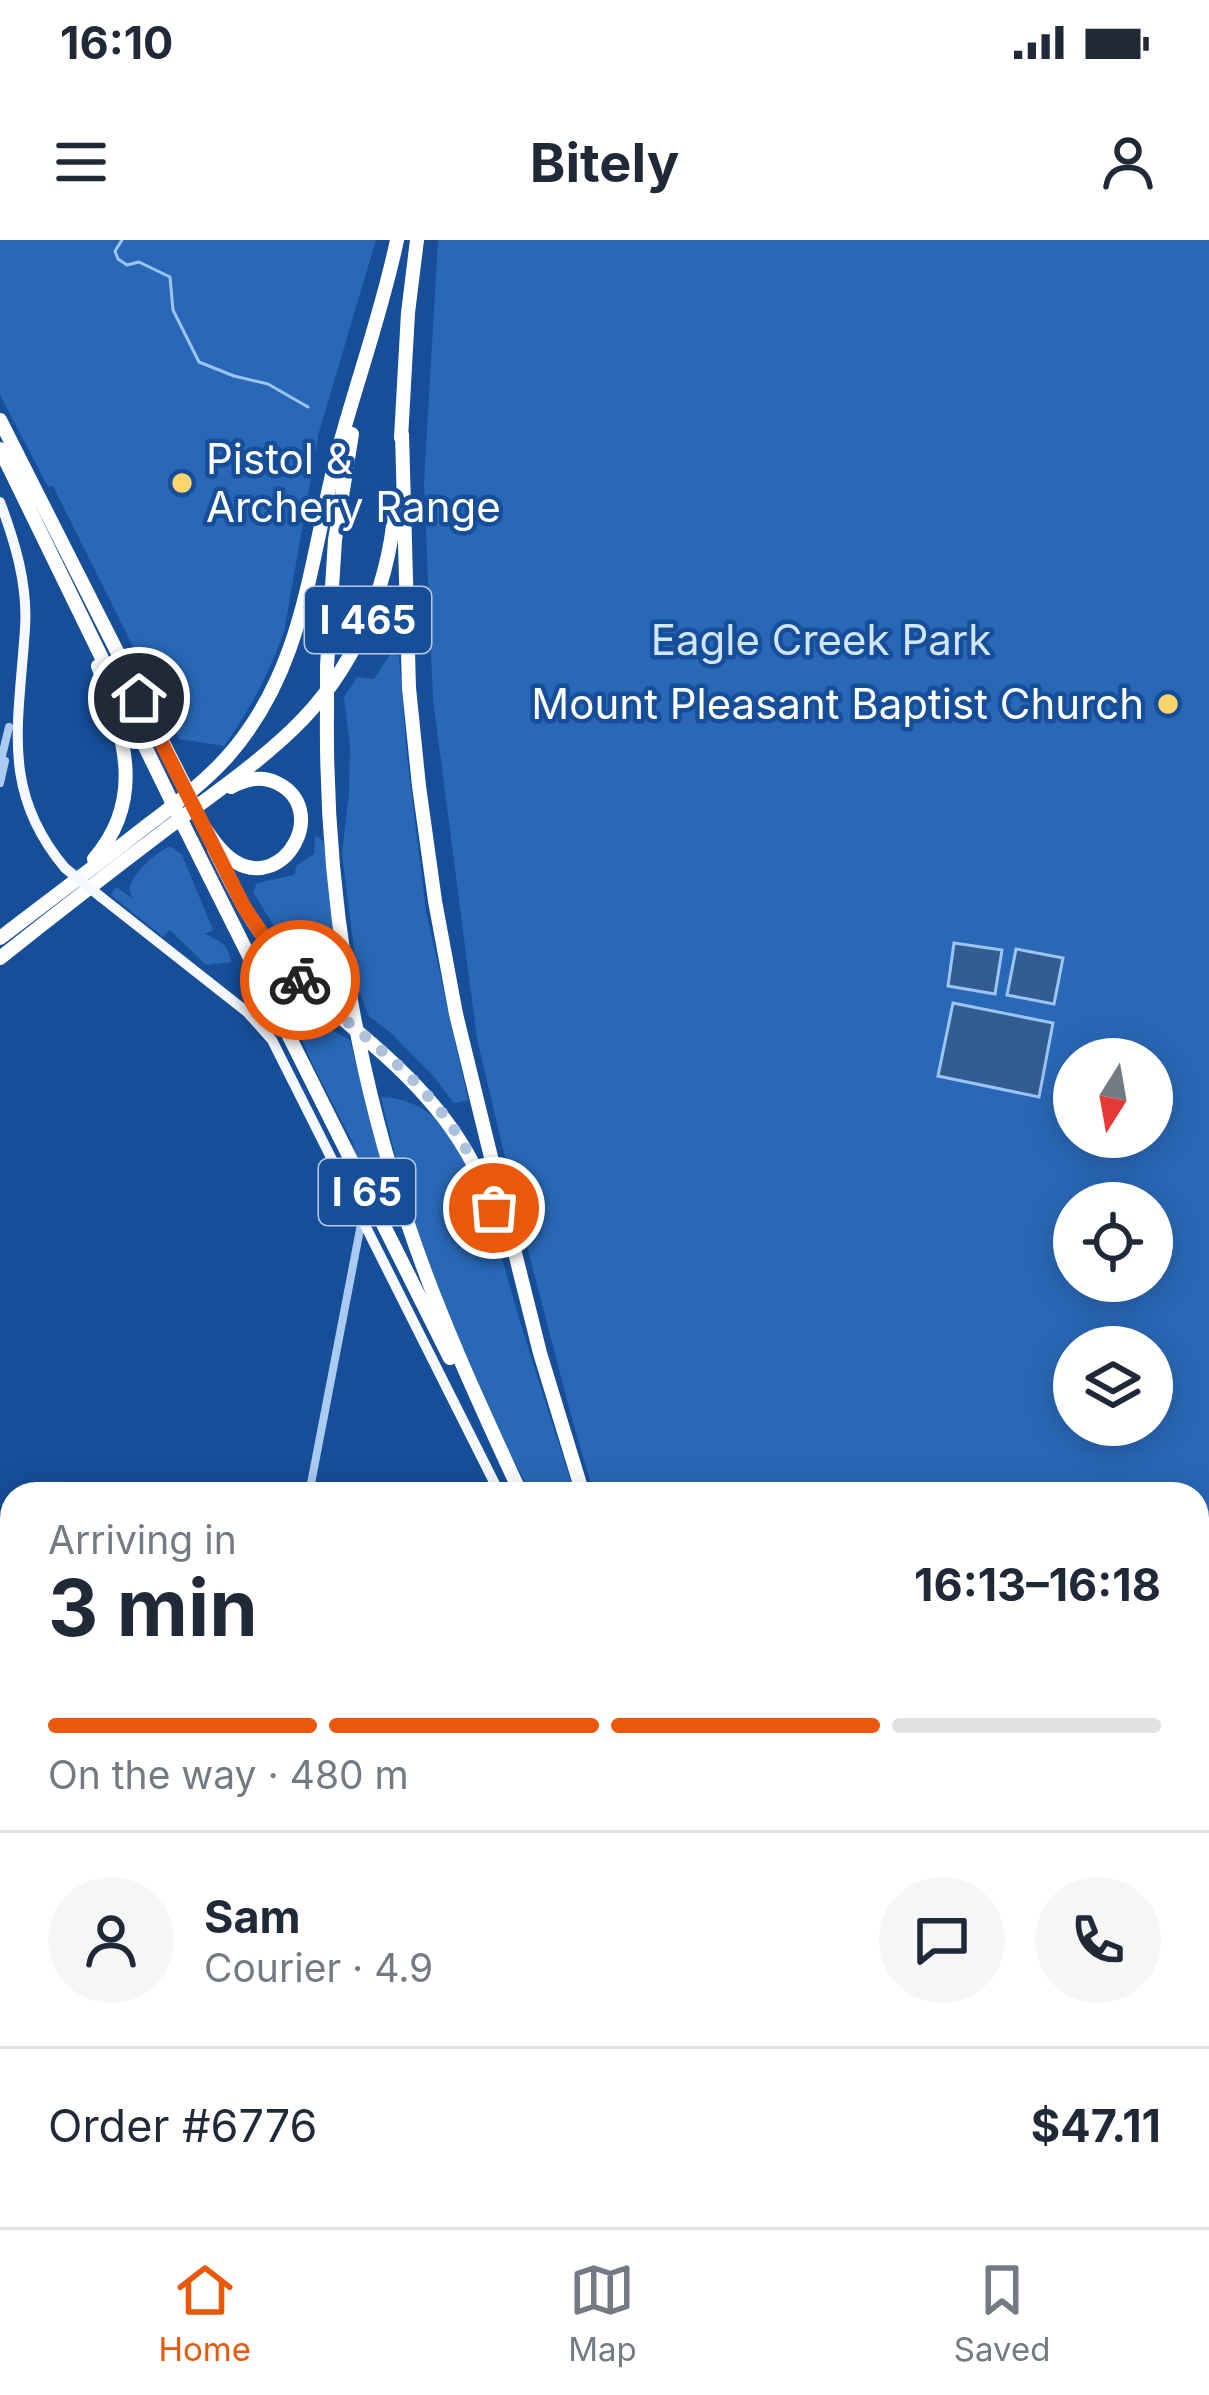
<!DOCTYPE html>
<meta charset="utf-8">
<style>
body{margin:0;font-family:Inter,sans-serif;background:#f6f6f7;color:#1f2937;height:100vh;display:flex;flex-direction:column;font-size:45px;white-space:nowrap}
*{box-sizing:border-box;margin:0}
p{font-size:39px;color:#747a83}
.icon{flex:none;width:66px;height:66px;fill:none;stroke:currentColor;stroke-width:2;stroke-linecap:round;stroke-linejoin:round}
.map{position:relative;flex:1;overflow:hidden}
.side{position:absolute;left:0px;top:1242px;width:1209px;height:747px;display:flex;flex-direction:column;background:#fff;border-radius:36px 36px 0 0;box-shadow:0 6px 30px #0003}
.side>*{flex:none}
.needle{width:78px;rotate:191deg}
.fabs{position:absolute;left:1053px;top:798px;display:grid;gap:24px}
.fabs a{display:grid;place-items:center;width:120px;height:120px;border-radius:50%;background:#fff;box-shadow:0 6px 30px #0003;font-size:60px}
.pin{position:absolute;display:grid;place-items:center;width:102px;height:102px;color:#fff;margin:-51px;border:6px solid #fff;border-radius:50%;box-shadow:0 3px 12px #0007}
.courier{position:absolute;display:grid;place-items:center;width:120px;height:120px;margin:-60px;border:9px solid #ea580c;border-radius:50%;background:#fff;color:#222;box-shadow:0 3px 15px #0007}
.overview em{font-style:normal;font-weight:700}
.overview div{display:flex;flex-direction:column-reverse}
.overview{display:flex;align-items:center;justify-content:space-between;height:204px;padding:0 48px}
h1{font-size:78px;font-weight:700;line-height:90px}
.bar{display:grid;grid-template-columns:repeat(4,1fr);gap:18px 12px;align-content:center;height:144px;padding:0 48px}
.bar i{height:15px;border-radius:9px;background:#e0e1e3}
.bar .selected{background:#ea580c}
.bar p{grid-column:span 4}
.line{display:flex;align-items:center;gap:30px;padding:0 48px;border-top:3px solid #e0e1e3}
.line div{flex:1}
.round{display:grid;place-items:center;flex:none;width:126px;height:126px;border-radius:63px;background:#f6f6f7}
.status{display:flex;justify-content:space-between;align-items:center;height:84px;padding:0 60px;background:#fff;direction:ltr}
.status svg{height:33px;fill:currentColor}
header{display:flex;justify-content:space-between;align-items:center;height:156px;padding:0 48px;background:#fff;font-size:54px;font-weight:700}
.dock{display:flex;justify-content:space-around;align-items:center;height:168px;border-top:3px solid #e0e1e3;background:#fff;font-size:33px;color:#747a83}
.dock a{display:grid;justify-items:center;gap:6px}
.dock .selected{color:#ea580c}
.map>svg:first-child{display:block}
</style>
<div class="status"><b>16:10</b><svg viewBox="0 0 49 12"><path d="M0 12V9h3v3zM5 12V6h3v6zM10 12V3h3v9zM15 12V0h3v12zM26 1h20v11H26zM47 4h2v5h-2z"/></svg></div>
<header><svg class="icon" aria-label="menu" viewBox="0 0 24 24"><path d="M4 6h16M4 12h16M4 18h16"/></svg>Bitely<svg class="icon" aria-label="person" viewBox="0 0 24 24"><circle cx="12" cy="8" r="4"/><path d="M4 21q1-7 8-7t8 7"/></svg></header>
<div class="map">
<svg width="1209" height="1987" viewBox="0 0 1209 1987">
<rect width="100%" height="100%" fill="#164e99"/>
<!-- green -->
<path fill="#2968b7" fill-rule="evenodd" d="M 0,0 L 376,0 L 319,192 L 284,392 C 269,433 250,471 224,506 L 179,499 L 53,246 L 48,247 L 0,155 Z
M 438,0 L 1209,0 L 1209,1987 L 1044,1987 L 1040,1977 L 1197,1977 L 1197,1254 L 594,1254 L 572,1179 L 517,968 L 477,799 L 433,459 L 424,243 ZM 1074,819 L 1152,819 L 1152,897 L 1074,897 ZM 1074,963 L 1152,963 L 1152,1041 L 1074,1041 ZM 1074,1107 L 1152,1107 L 1152,1185 L 1074,1185 Z
M 391,413 L 399,416 L 407,516 L 426,671 L 468,860 L 454,863 L 435,838 L 392,794 L 369,776 L 359,751 L 342,613 L 349,553 L 350,505 L 344,457 L 357,437 L 374,439 Z
M 315,595 L 323,601 L 342,749 L 327,744 L 335,761 L 296,722 L 253,652 L 257,643 L 294,635 L 297,625 L 314,614 Z
M 170,606 L 182,615 L 213,690 L 205,694 C 220,701 229,705 231,722 L 206,725 L 170,690 L 163,697 L 111,655 L 116,647 L 133,659 L 129,649 C 134,632 154,614 170,606 Z
M 290,756 L 312,768 L 318,782 L 350,800 L 389,952 L 380,956 L 356,916 L 353,903 L 312,823 L 284,759 Z
M 381,857 C 399,858 418,863 432,876 C 481,923 500,1015 519,1078 C 537,1137 556,1195 575,1254 L 531,1253 C 463,1128 412,996 381,857 Z
M 143,1977 L 488,1977 L 547,1987 L 141,1987 Z"/>
<!-- water -->
<path fill="#335c93" stroke="#9cc5f5" stroke-width="3" d="M 954,703 L 1002,710 L 995,754 L 948,746 Z
M 1016,709 L 1063,718 L 1054,764 L 1007,755 Z
M 953,763 L 1053,783 L 1039,857 L 938,836 Z"/>
<g fill="none" stroke-linecap="round" stroke-linejoin="round">
<!-- stream -->
<path stroke="#9cc5f5" stroke-width="3" d="M 122,0 L 115,11 L 118,19 L 127,25 L 139,22 L 170,37 L 173,70 L 199,122 L 234,136 L 268,144 L 308,167
M 1126,1977 L 1167,1987
M 995,1980 L 1021,1985
M 1036,1985 L 1047,1987
M 1056,1987 L 1079,1977"/>
<!-- minor -->
<path stroke="#aacaf2" stroke-width="8" d="M 0,524 L 9,487
M 0,543 L 5,521
M 309,1254 L 362,979
M 0,1594 L 12,1570"/>
<!-- major -->
<path stroke="#f5f9ff" stroke-width="10" d="M 0,262 C 15,302 28,345 25,388 C 19,484 0,551 65,628
M 101,657 L 247,772 L 272,800 L 500,1254
M 0,1887 L 12,1889
M 524,1977 L 582,1987
M 859,1977 L 866,1987
M 901,1987 L 945,1977"/>
<!-- highway -->
<path stroke="#fff" stroke-width="14" d="M 0,180 L 186,548
M 402,194 L 409,448 L 419,546 L 435,661 L 456,774 L 488,905 L 540,1113 L 583,1254
M 401,198 L 408,73 L 417,0
M 0,209 L 171,560
M 327,426 L 335,300 L 352,194
M 327,472 C 325,645 353,821 408,984 C 439,1077 480,1165 521,1254
M 202,584 C 211,597 220,612 234,621 C 284,653 331,569 277,543 C 261,535 246,539 231,547
M 184,586 L 450,1118
M 214,609 C 231,643 247,677 271,707 C 292,734 318,757 344,780
M 94,619 C 147,558 123,494 98,426
M 0,698 C 48,661 97,625 145,587 C 174,565 204,543 228,516 C 306,427 309,320 338,211 C 357,140 382,72 397,0
M 0,718 C 53,676 107,634 161,593 C 205,560 252,528 292,490 C 353,432 388,351 395,268
M 372,804 C 437,860 476,911 502,993
M 921,1977 L 930,1987
M 965,1977 L 971,1987
M 986,1977 L 992,1987
M 1026,1977 L 1029,1987"/>
<!-- major-bridge -->
<path stroke="#f5f9ff" stroke-width="10" d="M 65,628 L 101,657"/>
<!-- highway-bridge -->
<path stroke="#fff" stroke-width="14" d="M 327,472 L 327,426
M 186,548 L 198,575
M 171,560 L 184,586
M 344,780 L 372,804"/>
</g>
<g fill="none" stroke-linecap="round" stroke-linejoin="round">
<!-- done -->
<path stroke="#adc1db" stroke-width="12" stroke-dasharray="0 21.6" d="M 300,740 C 343,781 395,816 433,862 C 460,893 479,930 494,968"/>
<!-- route -->
<path stroke="#ea580c" stroke-width="15" d="M 139,458 L 244,667 L 272,709 L 300,740"/>
</g>
<!-- markers -->
<g fill="#ffd56b" stroke="#164e99" stroke-width="4.5">
<circle cx="182" cy="243" r="12"/>
<circle cx="1168" cy="464" r="12"/>
</g>
<g text-anchor="middle" stroke-width="9" stroke-linejoin="round" paint-order="stroke">
<!-- shield labels -->
<g fill="#164e99" stroke="#b9cae0" stroke-width="3">
<rect x="305" y="347" width="126" height="66" rx="9"/>
<rect x="319" y="919" width="96" height="66" rx="9"/>
</g>
<g font-size="39" font-weight="bold" fill="#fff">
<text x="368" y="394">I 465</text>
<text x="367" y="966">I 65</text>
</g>
<!-- poi labels -->
<g font-size="42" fill="#fff" stroke="#164e99" text-anchor="start">
<text x="206" y="234">Pistol &amp;<tspan x="206" dy="48">Archery Range</tspan></text>
<text x="1144" y="479" text-anchor="end">Mount Pleasant Baptist Church</text>
</g>
<!-- park labels -->
<g font-size="42" fill="#d1e5fc" stroke="#164e99">
<text x="821" y="415">Eagle Creek Park</text>
</g>
</g>
</svg>
<div class="fabs">
<a><svg class="needle" viewBox="-14 -14 28 28"><path d="M0-13l5 13h-10z" fill="#e53935"/><path d="M0 13l5-13h-10z" fill="#747a83"/></svg></a>
<a><svg class="icon" aria-label="locate" viewBox="0 0 24 24"><circle cx="12" cy="12" r="6"/><path d="M12 2v4M12 18v4M2 12h4M18 12h4"/></svg></a>
<a><svg class="icon" aria-label="layers" viewBox="0 0 24 24"><path d="M12 4l9 5-9 5-9-5zM3 14l9 5 9-5"/></svg></a>
</div>
<div class="pin" style="left:494px;top:968px;background:#ea580c"><svg class="icon" aria-label="bag" viewBox="0 0 24 24"><path d="M5 8h14l-1 12H6zM9 8a3 3 0 0 1 6 0"/></svg></div>
<div class="pin" style="left:139px;top:458px;background:#1f2937"><svg class="icon" aria-label="home" viewBox="0 0 24 24"><path d="M3 11l9-7 9 7M6 9v11h12V9"/></svg></div>
<div class="courier" style="left:300px;top:740px"><svg class="icon" aria-label="bike" viewBox="0 0 24 24"><circle cx="6" cy="16" r="4"/><circle cx="18" cy="16" r="4"/><path d="M6 16l4-8h5l3 8M10 8l3 8H6M13 5h3"/></svg></div>
<section class="side">
<div class="overview"><div><h1>3 min</h1><p>Arriving in</p></div><em>16:13–16:18</em></div>
<div class="bar"><i class="selected"></i><i class="selected"></i><i class="selected"></i><i></i><p>On the way · 480 m</p></div>
<div class="line" style="height:216px"><a class="round"><svg class="icon" aria-label="person" viewBox="0 0 24 24"><circle cx="12" cy="8" r="4"/><path d="M4 21q1-7 8-7t8 7"/></svg></a><div><b>Sam</b><p>Courier · 4.9</p></div><a class="round"><svg class="icon" aria-label="chat" viewBox="0 0 24 24"><path d="M4 5h16v11H9l-5 4z"/></svg></a><a class="round"><svg class="icon" aria-label="phone" viewBox="0 0 24 24"><path d="M5 4h4l2 5-3 2q2 4 5 5l2-3 5 2v4C11 20 4 13 5 4z"/></svg></a></div>
<div class="line" style="height:156px"><div>Order #6776</div><b>$47.11</b></div>
</section>
</div>
<nav class="dock">
<a class="selected"><svg class="icon" aria-label="home" viewBox="0 0 24 24"><path d="M3 11l9-7 9 7M6 9v11h12V9"/></svg>Home</a>
<a><svg class="icon" aria-label="map" viewBox="0 0 24 24"><path d="M3 6l6-2 6 2 6-2v14l-6 2-6-2-6 2zM9 4v14M15 6v14"/></svg>Map</a>
<a><svg class="icon" aria-label="saved" viewBox="0 0 24 24"><path d="M7 4h10v16l-5-4-5 4z"/></svg>Saved</a>
</nav>
